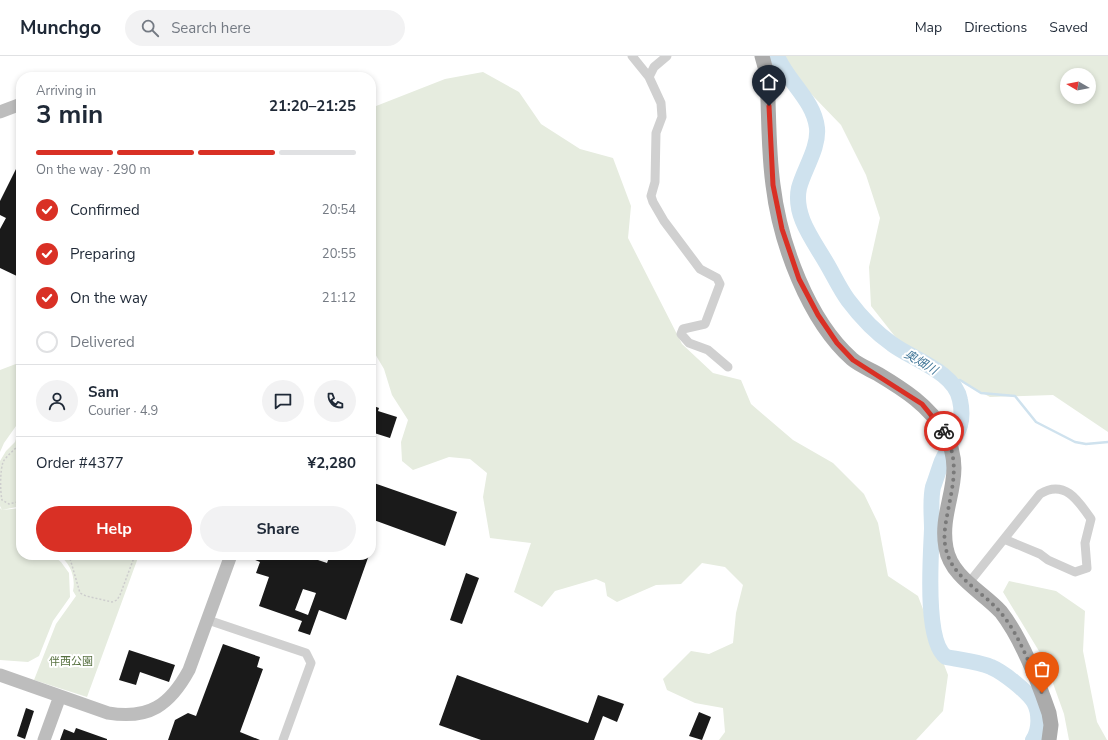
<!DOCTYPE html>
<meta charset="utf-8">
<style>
body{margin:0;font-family:"Nunito Sans","Noto Sans JP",sans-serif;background:#f2f2f3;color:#1f2937;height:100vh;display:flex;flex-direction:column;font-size:15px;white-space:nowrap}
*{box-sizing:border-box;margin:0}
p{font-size:13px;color:#747a83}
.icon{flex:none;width:22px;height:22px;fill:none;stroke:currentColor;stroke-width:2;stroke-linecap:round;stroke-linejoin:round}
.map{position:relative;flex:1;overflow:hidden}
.sheet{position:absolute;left:16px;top:16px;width:360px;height:488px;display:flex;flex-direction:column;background:#fff;border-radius:16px;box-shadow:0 2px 6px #0003}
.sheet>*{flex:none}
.needle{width:26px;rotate:279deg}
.tools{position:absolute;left:1060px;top:12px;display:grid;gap:8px}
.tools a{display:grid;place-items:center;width:36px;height:36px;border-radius:50%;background:#fff;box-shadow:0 2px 6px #0003;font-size:20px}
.pin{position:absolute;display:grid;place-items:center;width:34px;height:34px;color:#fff;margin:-41px -17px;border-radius:50% 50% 50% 0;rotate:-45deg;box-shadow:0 0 4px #0007}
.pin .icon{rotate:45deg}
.courier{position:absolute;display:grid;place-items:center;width:40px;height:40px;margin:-20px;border:3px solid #d93025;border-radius:50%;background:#fff;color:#222;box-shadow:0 1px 5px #0007}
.overview em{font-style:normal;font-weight:700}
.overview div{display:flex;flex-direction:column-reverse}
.overview{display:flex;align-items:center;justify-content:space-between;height:68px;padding:0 20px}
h1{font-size:26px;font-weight:700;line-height:30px}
.bar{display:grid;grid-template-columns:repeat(4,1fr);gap:6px 4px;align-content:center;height:48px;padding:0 20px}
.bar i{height:5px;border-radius:3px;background:#e0e1e3}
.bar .on{background:#d93025}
.bar p{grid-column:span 4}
.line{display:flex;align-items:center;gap:10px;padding:0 20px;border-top:1px solid #e0e1e3}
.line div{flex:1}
.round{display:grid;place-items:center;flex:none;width:42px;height:42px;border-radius:21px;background:#f2f2f3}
ol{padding:0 20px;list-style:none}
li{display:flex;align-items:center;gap:12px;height:44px}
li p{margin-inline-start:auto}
li .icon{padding:4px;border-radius:50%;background:#d93025;color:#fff;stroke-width:4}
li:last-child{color:#747a83}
li i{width:22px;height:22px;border:2px solid #e0e1e3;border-radius:50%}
.action{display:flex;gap:8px;margin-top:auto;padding:8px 20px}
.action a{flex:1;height:46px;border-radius:24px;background:#d93025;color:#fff;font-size:16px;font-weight:700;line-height:46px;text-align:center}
.action a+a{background:#f2f2f3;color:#1f2937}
header{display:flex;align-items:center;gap:24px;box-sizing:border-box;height:56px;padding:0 20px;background:#fff;border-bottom:1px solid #e0e1e3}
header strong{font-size:19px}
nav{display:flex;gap:22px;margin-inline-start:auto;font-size:14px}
.search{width:280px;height:36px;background:#f2f2f3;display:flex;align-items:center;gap:10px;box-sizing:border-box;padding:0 14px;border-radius:22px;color:#747a83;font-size:15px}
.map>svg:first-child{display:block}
</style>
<header>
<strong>Munchgo</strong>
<div class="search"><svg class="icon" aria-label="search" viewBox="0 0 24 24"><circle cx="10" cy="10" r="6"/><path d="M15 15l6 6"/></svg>Search here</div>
<nav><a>Map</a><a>Directions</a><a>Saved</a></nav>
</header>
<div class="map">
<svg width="1108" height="684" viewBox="0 0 1108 684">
<rect width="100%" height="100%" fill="#fff"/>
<!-- green -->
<path fill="#e6ecdf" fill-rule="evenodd" d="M 781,0 L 1108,0 L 1108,376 L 1053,339 L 990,341 L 928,308 L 897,283 L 871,250 L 869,211 L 880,162 L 866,119 L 841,69 L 785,11 ZM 1067,19 L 1089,19 L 1089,41 L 1067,41 Z
M 483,16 L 519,36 L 541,68 L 580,93 L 613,102 L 631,150 L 628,182 L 682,288 L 713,317 L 741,324 L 751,348 L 793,384 L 833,407 L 864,438 L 878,467 L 888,520 L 918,540 L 948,619 L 943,655 L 916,684 L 719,684 L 725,676 L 723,652 L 695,647 L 667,634 L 663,623 L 691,595 L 709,598 L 733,587 L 736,557 L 743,529 L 725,511 L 702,507 L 681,528 L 656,529 L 617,546 L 607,540 L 605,527 L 596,523 L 555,535 L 542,551 L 514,536 L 531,487 L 490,482 L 483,441 L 487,417 L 470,403 L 449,401 L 413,414 L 402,405 L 401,386 L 408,364 L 392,339 L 384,313 L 371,291 L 371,52 L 445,23 Z
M 21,306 L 21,363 L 4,387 L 0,396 L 0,314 Z
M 21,367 L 21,450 L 2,454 L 0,450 L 0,405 L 6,395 L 15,386 Z
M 0,452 L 2,454 L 21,452 L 21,499 L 52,499 L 61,506 L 69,517 L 70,541 L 53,565 L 39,600 L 28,606 L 0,604 Z
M 58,499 L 139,499 L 87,641 L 34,624 L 56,568 L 76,540 L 73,535 C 76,521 70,506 58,499 Z
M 1009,525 L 1056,535 L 1085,555 L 1083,595 L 1097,666 L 1107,684 L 1069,684 L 1064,658 L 1045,605 L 1003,536 Z"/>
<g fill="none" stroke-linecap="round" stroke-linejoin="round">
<!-- stream -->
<path stroke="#cfe2ee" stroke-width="2.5" d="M 951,326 L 960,324 L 981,337 L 1015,340 L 1036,366 L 1075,386 L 1086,388 L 1108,386"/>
<!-- river -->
<path stroke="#cfe2ee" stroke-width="16" d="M 777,0 C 787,25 814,44 817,72 C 819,92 804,113 799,132 C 793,160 814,185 827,208 C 834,220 840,233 848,244 C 860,260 875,276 892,288 C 912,303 955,316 960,344 C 966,373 953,381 942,405 C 939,413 936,423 933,431 C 930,444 932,460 932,473 C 931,499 924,585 946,601 C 961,604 978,605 991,611 C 1003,616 1027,635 1034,646 C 1040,657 1040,674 1033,684"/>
</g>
<!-- building -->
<path fill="#1a1a1a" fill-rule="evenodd" d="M 21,103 L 21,222 L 0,212 L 0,173 L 6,162 L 0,159 L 0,145 Z
M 371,349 L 379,352 L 378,355 L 397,361 L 390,382 L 371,376 Z
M 371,426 L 457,456 L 445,490 L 371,463 Z
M 243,499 L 303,499 L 327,507 L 330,499 L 369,499 L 346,564 L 319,554 L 310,579 L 298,575 L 302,565 L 259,550 L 269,521 L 256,517 L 260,506 ZM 303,533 L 316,537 L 308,559 L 295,554 Z
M 466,517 L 479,522 L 462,568 L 450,564 Z
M 223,588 L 260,601 L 257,611 L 263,613 L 240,676 L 260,684 L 168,684 L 175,664 L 188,657 L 196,660 Z
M 129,594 L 175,609 L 169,626 L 140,616 L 136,629 L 119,624 Z
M 457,619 L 588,667 L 598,639 L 624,648 L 617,666 L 603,660 L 594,684 L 481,684 L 439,669 Z
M 26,652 L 34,655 L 25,683 L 17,680 Z
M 699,656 L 711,661 L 702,684 L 689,680 Z
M 76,672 L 107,683 L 107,684 L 60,684 L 64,673 L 74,677 Z"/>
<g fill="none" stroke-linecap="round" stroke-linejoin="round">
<!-- path -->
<path stroke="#cdcdcd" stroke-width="1.5" stroke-dasharray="2 2" stroke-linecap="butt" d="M 21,386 C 16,393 7,399 3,406 C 0,416 0,434 2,444 L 9,448 L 21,445
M 69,499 L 80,537 L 86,540 L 112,546 L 117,544 L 120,539 L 135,499"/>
<!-- street -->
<path stroke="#d0d0d0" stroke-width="9" d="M 632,0 L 649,21 L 661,47 L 662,61 L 656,77 L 655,126 L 651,140 L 653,146 L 664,165 L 700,213 L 717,222 L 720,228 L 705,268 L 683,273 L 681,278 L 689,287 L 708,294 L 728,311
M 649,21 L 654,11 L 667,0
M 968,528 L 1040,438 C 1064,423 1078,444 1091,463 L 1085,487 L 1087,512 L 1075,516 L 1048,504 L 1040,498 L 1004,483
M 208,564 L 306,597 L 311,607 L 283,684"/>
<!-- secondary -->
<path stroke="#bdbdbd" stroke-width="13" d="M 0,56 L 21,48
M 0,619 L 108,657 C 149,664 170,649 189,614 L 231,499
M 44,684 L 60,640"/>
<!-- primary -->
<path stroke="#ababab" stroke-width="15" d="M 762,0 L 767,18 C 769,55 768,93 773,129 C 780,187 808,264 852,303 C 859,309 869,313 878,318 C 903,333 930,350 944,376 C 969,420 938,450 946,492 C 951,521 983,536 1001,556 C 1022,583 1038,625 1049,657 L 1051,669 L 1049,684"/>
</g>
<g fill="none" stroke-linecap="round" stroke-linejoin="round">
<!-- done -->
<path stroke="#7a7a7a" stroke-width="4" stroke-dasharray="0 7.2" d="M 944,375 C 960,406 953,427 947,460 C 945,471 943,482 946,493 C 952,522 984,536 1001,557 C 1020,580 1030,610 1042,637"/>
<!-- route -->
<path stroke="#d93025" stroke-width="5" d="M 769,50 L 773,129 L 782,173 L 799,223 L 818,259 L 837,287 L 853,304 L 922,348 L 944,375"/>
</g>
<g text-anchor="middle" stroke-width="4" stroke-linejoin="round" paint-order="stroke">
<!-- park labels -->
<g font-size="11" fill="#56703f" stroke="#fff">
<text x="71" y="609">伴西公園</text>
</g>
<!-- water labels -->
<g font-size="12" font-style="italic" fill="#3f7597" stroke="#fff">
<text transform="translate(921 306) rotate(31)" y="4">奥畑川</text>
</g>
</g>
</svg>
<div class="tools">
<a><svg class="needle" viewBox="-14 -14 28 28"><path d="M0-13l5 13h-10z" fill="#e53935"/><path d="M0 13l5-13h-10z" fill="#747a83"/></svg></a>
</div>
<div class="pin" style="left:1042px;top:637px;background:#ea580c"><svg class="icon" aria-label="bag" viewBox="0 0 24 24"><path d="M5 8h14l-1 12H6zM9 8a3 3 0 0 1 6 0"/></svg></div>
<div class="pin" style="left:769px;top:50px;background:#1f2937"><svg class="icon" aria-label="home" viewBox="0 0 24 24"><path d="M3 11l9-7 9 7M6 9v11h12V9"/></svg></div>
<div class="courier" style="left:944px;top:375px"><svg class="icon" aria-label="bike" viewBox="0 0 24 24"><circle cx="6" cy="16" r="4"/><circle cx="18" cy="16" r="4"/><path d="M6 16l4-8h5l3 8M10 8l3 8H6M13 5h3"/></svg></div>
<section class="sheet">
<div class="overview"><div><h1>3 min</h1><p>Arriving in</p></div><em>21:20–21:25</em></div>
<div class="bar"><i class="on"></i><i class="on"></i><i class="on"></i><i></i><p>On the way · 290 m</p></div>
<ol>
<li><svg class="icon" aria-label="check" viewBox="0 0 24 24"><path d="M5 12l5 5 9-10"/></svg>Confirmed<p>20:54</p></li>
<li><svg class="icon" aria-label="check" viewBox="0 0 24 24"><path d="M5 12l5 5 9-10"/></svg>Preparing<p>20:55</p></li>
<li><svg class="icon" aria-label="check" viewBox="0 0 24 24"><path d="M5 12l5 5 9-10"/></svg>On the way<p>21:12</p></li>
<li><i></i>Delivered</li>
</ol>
<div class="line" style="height:72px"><a class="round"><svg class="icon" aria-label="person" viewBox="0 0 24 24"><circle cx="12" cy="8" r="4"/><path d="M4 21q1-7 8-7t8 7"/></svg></a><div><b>Sam</b><p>Courier · 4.9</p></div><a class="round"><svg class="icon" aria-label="chat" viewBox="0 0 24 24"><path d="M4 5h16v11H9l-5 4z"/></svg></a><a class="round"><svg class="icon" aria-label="phone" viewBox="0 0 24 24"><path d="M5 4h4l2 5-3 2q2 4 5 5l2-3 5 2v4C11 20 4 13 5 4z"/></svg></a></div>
<div class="line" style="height:52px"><div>Order #4377</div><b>¥2,280</b></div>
<div class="action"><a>Help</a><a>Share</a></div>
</section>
</div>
